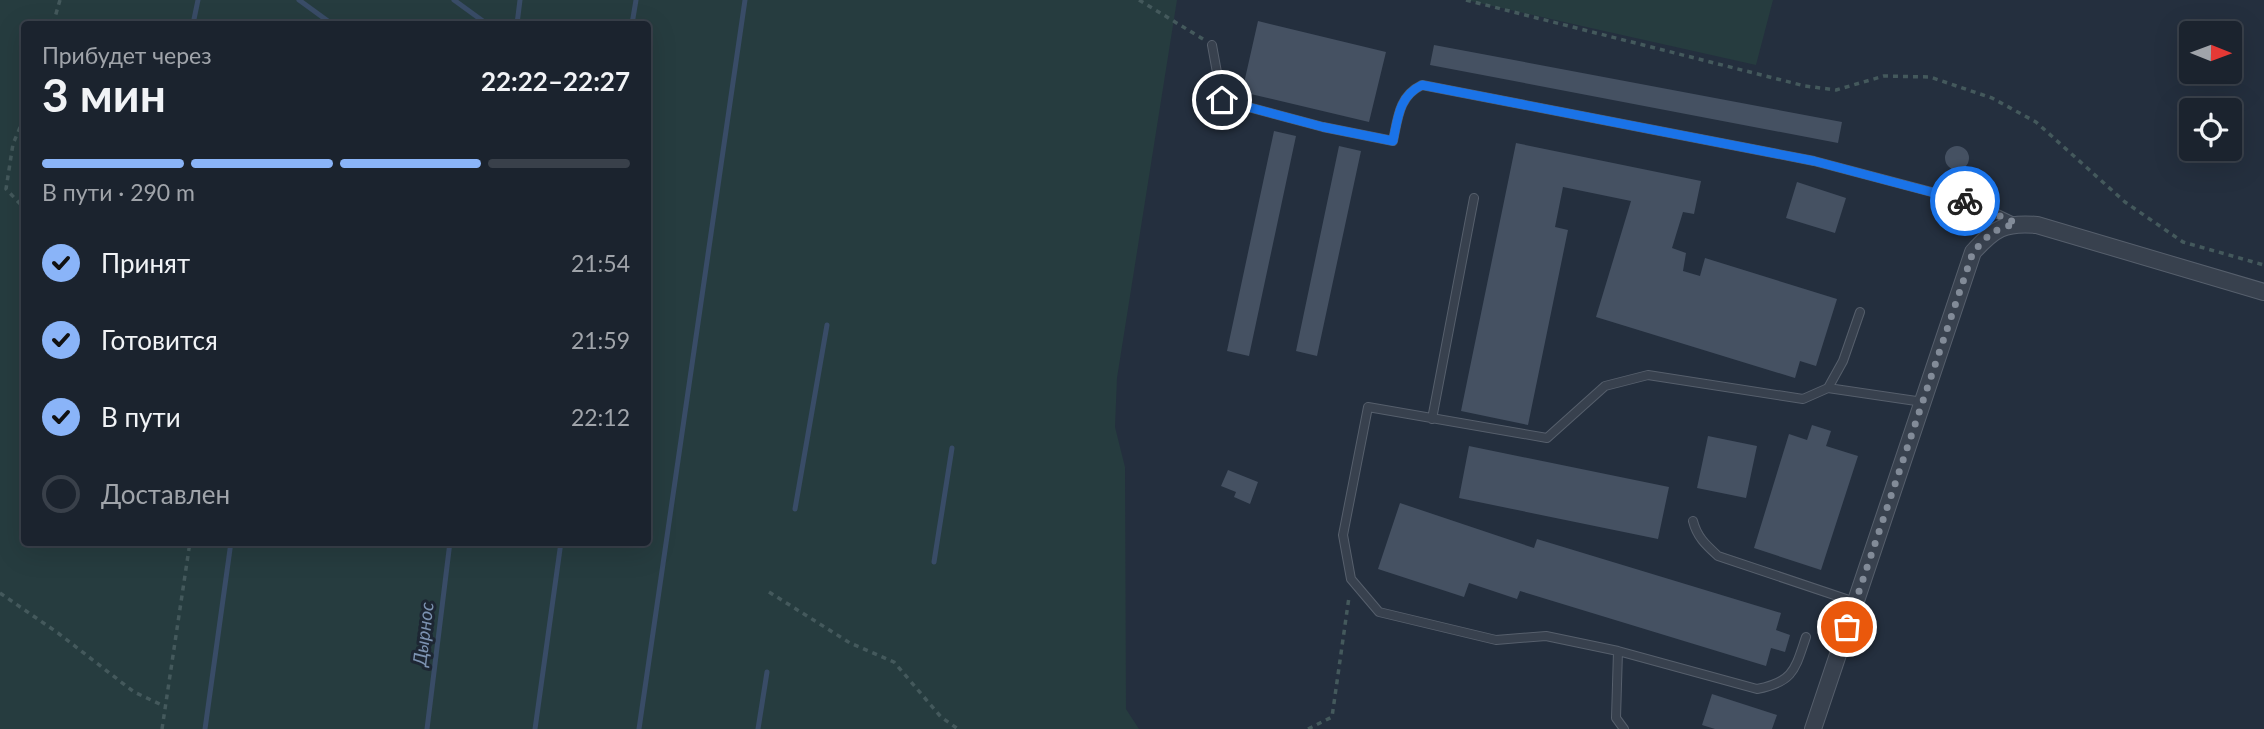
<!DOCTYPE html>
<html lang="ru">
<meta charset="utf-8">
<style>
body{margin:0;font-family:Lato,sans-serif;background:#242b36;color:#f1f3f6;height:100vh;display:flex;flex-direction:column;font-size:26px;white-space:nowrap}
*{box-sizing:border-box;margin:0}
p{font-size:23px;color:#a0a4aa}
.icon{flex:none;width:38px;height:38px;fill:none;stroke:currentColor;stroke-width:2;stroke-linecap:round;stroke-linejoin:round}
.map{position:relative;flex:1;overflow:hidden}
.sheet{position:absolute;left:21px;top:21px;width:630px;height:525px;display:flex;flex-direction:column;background:#1b232e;border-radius:7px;box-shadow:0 7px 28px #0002,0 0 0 2px #39404a}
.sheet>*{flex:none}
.needle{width:46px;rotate:91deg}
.fabs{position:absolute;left:2179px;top:21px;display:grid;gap:14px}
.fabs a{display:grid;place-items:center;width:63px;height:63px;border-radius:7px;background:#1b232e;box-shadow:0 7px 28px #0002,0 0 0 2px #39404a;font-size:35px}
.pin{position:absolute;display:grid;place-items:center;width:60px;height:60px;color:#fff;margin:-30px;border:4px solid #fff;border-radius:50%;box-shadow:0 2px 7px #0007}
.courier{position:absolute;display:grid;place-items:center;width:70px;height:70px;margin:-35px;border:5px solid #1a73e8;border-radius:50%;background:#fff;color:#222;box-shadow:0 2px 9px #0007}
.headline em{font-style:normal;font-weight:700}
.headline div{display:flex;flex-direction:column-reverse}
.headline{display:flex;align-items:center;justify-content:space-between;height:119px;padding:0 21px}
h1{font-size:46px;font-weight:700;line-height:52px}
.bar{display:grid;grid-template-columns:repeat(4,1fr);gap:10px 7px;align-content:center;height:84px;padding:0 21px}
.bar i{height:9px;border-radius:5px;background:#39404a}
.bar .current{background:#8ab4f8}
.bar p{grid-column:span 4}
ol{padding:0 21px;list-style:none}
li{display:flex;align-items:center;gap:21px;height:77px}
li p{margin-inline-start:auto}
li .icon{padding:7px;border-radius:50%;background:#8ab4f8;color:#111;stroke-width:4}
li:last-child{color:#a0a4aa}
li i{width:38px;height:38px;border:4px solid #39404a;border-radius:50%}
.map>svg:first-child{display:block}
</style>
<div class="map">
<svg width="2264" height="729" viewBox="0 0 2264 729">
<rect width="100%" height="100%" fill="#242f3e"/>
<!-- green -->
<path fill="#263c3f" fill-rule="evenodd" d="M 0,0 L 1177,0 L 1117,378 L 1115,427 L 1125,467 L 1126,709 L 1139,729 L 0,729 ZM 648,24 L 648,542 L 24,542 L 24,24 Z
M 1466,0 L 1773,0 L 1756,65 Z"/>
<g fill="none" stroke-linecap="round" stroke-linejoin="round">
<!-- stream -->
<path stroke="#394c67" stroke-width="5" d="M 299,0 L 332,24
M 454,0 L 487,24
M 193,24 L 198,0
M 517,24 L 520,0
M 632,24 L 636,0
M 795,509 L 827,325
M 377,543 L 377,542
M 934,562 L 952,448
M 205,729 L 231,542
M 427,729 L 450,542
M 535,729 L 561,542
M 639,729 L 745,0
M 758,729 L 767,672"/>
</g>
<!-- building -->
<path fill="#455162" d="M 1258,21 L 1386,52 L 1369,122 L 1242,92 Z
M 1434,45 L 1842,122 L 1838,143 L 1430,65 Z
M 1274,131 L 1296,136 L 1249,356 L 1227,351 Z
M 1516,143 L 1701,181 L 1694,214 L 1683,212 L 1672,248 L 1686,253 L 1683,271 L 1700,276 L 1705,258 L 1837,299 L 1816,366 L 1800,361 L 1795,378 L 1596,317 L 1631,201 L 1563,187 L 1555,227 L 1568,230 L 1528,425 L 1461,411 Z
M1945 158a12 12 0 1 1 24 0a12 12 0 1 1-24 0Z
M 1339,146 L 1361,151 L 1317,356 L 1296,351 Z
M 1797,182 L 1846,198 L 1835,233 L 1786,218 Z
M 1812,425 L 1831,431 L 1826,446 L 1858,456 L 1821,570 L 1754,548 L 1789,434 L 1807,440 Z
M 1708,436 L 1757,446 L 1746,498 L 1697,488 Z
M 1469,446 L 1669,487 L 1658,539 L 1459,498 Z
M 1228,470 L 1258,482 L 1250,504 L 1234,497 L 1236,492 L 1221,486 Z
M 1400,503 L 1534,548 L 1537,539 L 1781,613 L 1776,630 L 1790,635 L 1785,652 L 1771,648 L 1766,666 L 1520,591 L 1517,599 L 1469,583 L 1464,597 L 1378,569 Z
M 1712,694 L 1777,715 L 1772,729 L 1715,729 L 1702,725 Z"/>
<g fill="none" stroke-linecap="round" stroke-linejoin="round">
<defs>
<path id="lane" d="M 1212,45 L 1222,100 L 1323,127 L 1393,141 C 1398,117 1399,96 1422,85 L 1814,161 L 1977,204 L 2014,222
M 1828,388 L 1923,402
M 1432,419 L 1474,198
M 1693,521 C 1697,537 1706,545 1718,556 L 1855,602
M 1806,637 C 1795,669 1794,682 1757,689 L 1618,651 L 1546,636 L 1496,640 L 1379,612 L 1351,579 L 1343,535 L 1368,407 L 1547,438 L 1605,386 L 1648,375 L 1803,399 L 1828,388 L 1843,361 L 1860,312
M 1618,651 L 1616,718 L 1624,729"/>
<path id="street" d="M 1813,729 L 1973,252 C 1994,229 2004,222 2037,225 L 2264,292"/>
</defs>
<!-- lane casing -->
<use href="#lane" stroke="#565f6c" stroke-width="10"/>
<!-- street casing -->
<use href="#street" stroke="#565f6c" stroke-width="18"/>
<!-- path -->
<path stroke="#44595c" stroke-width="3.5" stroke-dasharray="5 5" stroke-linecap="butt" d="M 1139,0 L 1203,39
M 1466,0 L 1805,86 L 1836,90 L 1884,76 L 1930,77 L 1992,98 L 2036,122 L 2125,202 L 2183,242 L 2264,265
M 53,24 L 60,0
M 24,118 L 13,144 L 6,189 L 24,208
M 769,592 L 850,643 L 894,662 L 941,717 L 958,729
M 0,593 L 58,633 L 134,692 L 164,706
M 162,729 L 190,542
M 1308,729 L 1332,717 L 1349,597"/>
<!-- lane -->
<use href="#lane" stroke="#38414e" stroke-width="8"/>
<!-- street -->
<use href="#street" stroke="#38414e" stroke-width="16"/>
</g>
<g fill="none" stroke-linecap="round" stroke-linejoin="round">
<!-- done -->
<path stroke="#828b98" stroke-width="7" stroke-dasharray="0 12.6" d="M 1847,627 L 1973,252 L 1992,232 L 2016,223 L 1965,201"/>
<!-- route -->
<path stroke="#1a73e8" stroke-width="9" d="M 1222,100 L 1323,127 L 1393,141 C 1398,117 1399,96 1422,85 L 1814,161 L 1965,201"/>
</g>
<g text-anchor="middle" stroke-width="6" stroke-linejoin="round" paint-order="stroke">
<!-- water labels -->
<g font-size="19" font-style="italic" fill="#7c92b1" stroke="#1d2633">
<text transform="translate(423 634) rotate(-83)" y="7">Дырнос</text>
</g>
</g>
</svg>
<div class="fabs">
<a><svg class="needle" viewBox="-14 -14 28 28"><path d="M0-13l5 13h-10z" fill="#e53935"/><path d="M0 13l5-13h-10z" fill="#a0a4aa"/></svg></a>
<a><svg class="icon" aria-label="locate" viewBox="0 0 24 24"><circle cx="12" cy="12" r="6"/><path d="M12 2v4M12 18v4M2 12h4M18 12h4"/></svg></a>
</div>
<div class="pin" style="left:1847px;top:627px;background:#ea580c"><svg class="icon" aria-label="bag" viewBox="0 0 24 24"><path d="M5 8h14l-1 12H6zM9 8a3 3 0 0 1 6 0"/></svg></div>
<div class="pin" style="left:1222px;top:100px;background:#1f2937"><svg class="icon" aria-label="home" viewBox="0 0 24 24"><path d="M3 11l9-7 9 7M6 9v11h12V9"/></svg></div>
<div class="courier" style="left:1965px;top:201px"><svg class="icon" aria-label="bike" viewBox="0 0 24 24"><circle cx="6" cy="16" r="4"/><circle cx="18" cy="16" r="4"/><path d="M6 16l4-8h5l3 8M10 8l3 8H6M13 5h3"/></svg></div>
<section class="sheet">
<div class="headline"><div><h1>3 мин</h1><p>Прибудет через</p></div><em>22:22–22:27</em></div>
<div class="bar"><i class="current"></i><i class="current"></i><i class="current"></i><i></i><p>В пути · 290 m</p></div>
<ol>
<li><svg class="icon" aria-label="check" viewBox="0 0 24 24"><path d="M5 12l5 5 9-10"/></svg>Принят<p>21:54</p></li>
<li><svg class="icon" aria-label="check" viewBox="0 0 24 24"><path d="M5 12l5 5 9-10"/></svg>Готовится<p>21:59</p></li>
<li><svg class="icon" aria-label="check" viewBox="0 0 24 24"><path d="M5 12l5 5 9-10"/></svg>В пути<p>22:12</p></li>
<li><i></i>Доставлен</li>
</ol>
</section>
</div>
